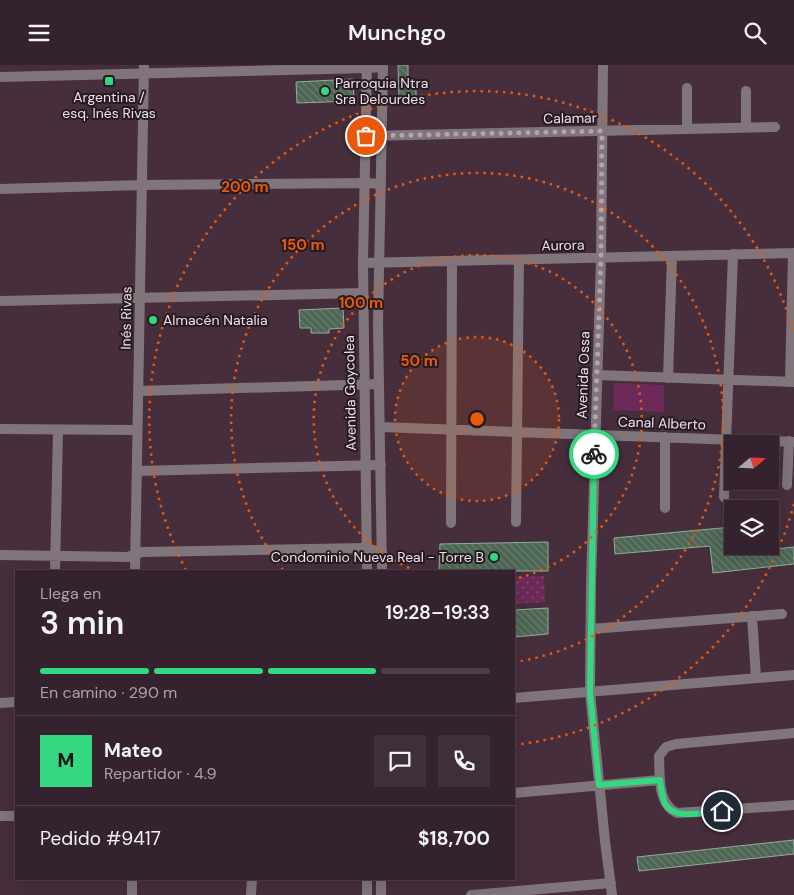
<!DOCTYPE html>
<html lang="es">
<meta charset="utf-8">
<style>
body{margin:0;font-family:"DM Sans",sans-serif;background:#3f2f3a;color:#f1f3f6;height:100vh;display:flex;flex-direction:column;font-size:19px;white-space:nowrap}
*{box-sizing:border-box;margin:0}
p{font-size:16px;color:#a9a4aa}
.icon{flex:none;width:28px;height:28px;fill:none;stroke:currentColor;stroke-width:2;stroke-linecap:round;stroke-linejoin:round}
.map{position:relative;flex:1;overflow:hidden}
.details{position:absolute;left:15px;top:505px;width:500px;height:310px;display:flex;flex-direction:column;background:#34222e;border-radius:0px;box-shadow:0 5px 20px #0002,0 0 0 1px #4e3f4a}
.details>*{flex:none}
.needle{width:32px;rotate:71deg}
.buttons{position:absolute;left:724px;top:370px;display:grid;gap:10px}
.buttons a{display:grid;place-items:center;width:55px;height:55px;border-radius:0px;background:#34222e;box-shadow:0 5px 20px #0002,0 0 0 1px #4e3f4a;font-size:25px}
.pin{position:absolute;display:grid;place-items:center;width:42px;height:42px;color:#fff;margin:-21px;border:2px solid #fff;border-radius:50%;box-shadow:0 1px 5px #0007}
.courier{position:absolute;display:grid;place-items:center;width:50px;height:50px;margin:-25px;border:4px solid #35d881;border-radius:50%;background:#fff;color:#222;box-shadow:0 1px 6px #0007}
.overview em{font-style:normal;font-weight:600}
.overview div{display:flex;flex-direction:column-reverse}
.overview{display:flex;align-items:center;justify-content:space-between;height:85px;padding:0 25px}
h1{font-size:32px;font-weight:600;line-height:38px}
.bar{display:grid;grid-template-columns:repeat(4,1fr);gap:8px 5px;align-content:center;height:60px;padding:0 25px}
.bar i{height:6px;border-radius:4px;background:#4e3f4a}
.bar .current{background:#35d881}
.bar p{grid-column:span 4}
.line{display:flex;align-items:center;gap:12px;padding:0 25px;border-top:1px solid #4e3f4a}
.line div{flex:1}
.round{display:grid;place-items:center;flex:none;width:52px;height:52px;border-radius:0px;background:#3f2f3a}
header{display:flex;justify-content:space-between;align-items:center;height:65px;padding:0 25px;background:#34222e;font-size:22px;font-weight:600}
.map>svg:first-child{display:block}
</style>
<header><svg class="icon" aria-label="menu" viewBox="0 0 24 24"><path d="M4 6h16M4 12h16M4 18h16"/></svg>Munchgo<svg class="icon" aria-label="search" viewBox="0 0 24 24"><circle cx="10" cy="10" r="6"/><path d="M15 15l6 6"/></svg></header>
<div class="map">
<svg width="794" height="830" viewBox="0 0 794 830">
<defs>
<pattern id="grass-dots" width="8" height="8" patternUnits="userSpaceOnUse" patternTransform="scale(1.25)"><rect width="8" height="8" fill="#6d2a58"/><path d="M2 2h.1M6 6h.1" fill="none" stroke="#824970" stroke-width="1.8" stroke-linecap="round"/></pattern>
<pattern id="building-back-hatch" width="6" height="6" patternUnits="userSpaceOnUse" patternTransform="scale(1.25)"><rect width="6" height="6" fill="#4d6654"/><path d="M-1 5l2 2M0 0l6 6M5-1l2 2" fill="none" stroke="#677c6d"/></pattern>
</defs>
<rect width="100%" height="100%" fill="#462e3d"/>
<!-- grass -->
<path fill="url(#grass-dots)" d="M 544,511 L 545,537 L 514,539 L 514,512 Z"/>
<!-- pitch -->
<path fill="#6d2a58" d="M 614,318 L 664,320 L 664,347 L 613,345 Z"/>
<!-- building -->
<path fill="url(#building-back-hatch)" stroke="#92ad9a" d="M 398,0 L 408,0 L 408,16 L 416,15 L 416,35 L 399,35 Z
M 353,14 L 354,36 L 297,38 L 296,17 Z
M 343,243 L 344,263 L 329,264 L 329,268 L 311,268 L 311,263 L 300,263 L 299,245 Z
M 732,462 L 732,489 L 794,482 L 794,499 L 713,508 L 710,481 L 615,489 L 614,473 Z
M 548,477 L 548,506 L 439,506 L 440,479 Z
M 548,543 L 548,569 L 514,572 L 514,545 Z
M 794,775 L 794,789 L 639,806 L 637,792 Z"/>
<g fill="none" stroke-linecap="round" stroke-linejoin="round">
<!-- minor -->
<path stroke="#81757c" stroke-width="10" d="M 603,0 L 601,193 L 591,518 L 590,627 L 605,776 L 612,830
M 367,3 L 383,2
M 746,26 L 746,62
M 687,64 L 687,23
M 366,71 L 775,62
M 0,124 L 142,120 L 365,118 L 381,119
M 363,198 L 794,188
M 0,236 L 363,228
M 597,310 L 794,317
M 668,313 L 672,191
M 790,317 L 793,188
M 138,326 L 379,319
M 380,362 L 794,377
M 0,364 L 137,365
M 137,406 L 381,400
M 787,420 L 789,376
M 724,432 L 733,189
M 665,443 L 665,372
M 516,457 L 519,195
M 451,458 L 452,196
M 0,490 L 128,492 L 142,487 L 366,483 L 382,487
M 55,506 L 58,365
M 135,506 L 144,0
M 752,551 L 756,613
M 591,564 L 782,549
M 514,633 L 794,610
M 0,638 L 16,637
M 794,668 L 676,679 L 666,682 L 659,691 C 660,710 657,739 677,748 L 794,740
M 514,728 L 660,715
M 0,751 L 16,751
M 132,814 L 132,830
M 251,830 L 252,814
M 471,830 L 611,818"/>
<!-- tertiary -->
<path stroke="#81757c" stroke-width="10" d="M 0,12 L 367,3
M 367,506 L 363,198 L 367,0
M 382,506 L 378,259 L 383,0
M 367,830 L 367,814
M 381,830 L 381,814"/>
</g>
<g fill="none" stroke-linecap="round" stroke-linejoin="round">
<!-- done -->
<path stroke="#b4a2ad" stroke-width="5" stroke-dasharray="0 9" d="M 366,71 L 602,66 L 601,193 L 594,389"/>
<!-- route -->
<path stroke="#35d881" stroke-width="6" d="M 594,389 L 590,627 L 599,720 L 660,715 C 661,723 662,732 665,739 C 675,756 706,747 722,746"/>
</g>
<!-- distance rings -->
<circle cx="477" cy="354" r="82" fill="#e8590c" fill-opacity=".12"/>
<g fill="none" stroke="#e8590c" stroke-width="2.5" stroke-dasharray="2.5 5">
<circle cx="477" cy="354" r="82"/>
<path d="M416 506A164 164 0 1 1 514 514"/>
<path d="M283 505A246 246 0 1 1 515 597"/>
<path d="M794 439A328 328 0 0 1 514 680M186 505A328 328 0 1 1 794 269"/>
</g>
<!-- markers -->
<g fill="#35d881" stroke="#251b21" stroke-width="2">
<rect x="104" y="11" width="10" height="10" rx="2.5"/>
<circle cx="325" cy="26" r="5"/>
<circle cx="153" cy="255" r="5"/>
<circle cx="494" cy="492" r="5"/>
</g>
<g text-anchor="middle" stroke-width="4" stroke-linejoin="round" paint-order="stroke">
<!-- poi labels -->
<g font-size="14" fill="#f0e0e9" stroke="#251b21" text-anchor="start">
<text x="335" y="23">Parroquia Ntra<tspan x="335" dy="16">Sra Delourdes</tspan></text>
<text x="109" y="37" text-anchor="middle">Argentina /<tspan x="109" dy="16">esq. Inés Rivas</tspan></text>
<text x="163" y="260">Almacén Natalia</text>
<text x="484" y="497" text-anchor="end">Condominio Nueva Real - Torre B</text>
</g>
<!-- street labels -->
<g font-size="14" fill="#f0e0e9" stroke="#251b21">
<text transform="translate(570 53) rotate(-1)" y="5">Calamar</text>
<text transform="translate(563 180) rotate(-1)" y="5">Aurora</text>
<text transform="translate(126 253) rotate(-89)" y="5">Inés Rivas</text>
<text transform="translate(583 310) rotate(-88)" y="5">Avenida Ossa</text>
<text transform="translate(350 328) rotate(-91)" y="5">Avenida Goycolea</text>
<text transform="translate(662 358) rotate(2)" y="5">Canal Alberto</text>
</g>
</g>
<circle cx="477" cy="354" r="8" fill="#e8590c" stroke="#251b21" stroke-width="2.5"/>
<g font-size="15" text-anchor="middle" font-weight="bold" fill="#e8590c" stroke="#251b21" stroke-width="4" stroke-linejoin="round" paint-order="stroke">
<text x="245" y="127">200 m</text>
<text x="303" y="185">150 m</text>
<text x="361" y="243">100 m</text>
<text x="419" y="301">50 m</text>
</g>
</svg>
<div class="buttons">
<a><svg class="needle" viewBox="-14 -14 28 28"><path d="M0-13l5 13h-10z" fill="#e53935"/><path d="M0 13l5-13h-10z" fill="#a9a4aa"/></svg></a>
<a><svg class="icon" aria-label="layers" viewBox="0 0 24 24"><path d="M12 4l9 5-9 5-9-5zM3 14l9 5 9-5"/></svg></a>
</div>
<div class="pin" style="left:366px;top:71px;background:#ea580c"><svg class="icon" aria-label="bag" viewBox="0 0 24 24"><path d="M5 8h14l-1 12H6zM9 8a3 3 0 0 1 6 0"/></svg></div>
<div class="pin" style="left:722px;top:746px;background:#1f2937"><svg class="icon" aria-label="home" viewBox="0 0 24 24"><path d="M3 11l9-7 9 7M6 9v11h12V9"/></svg></div>
<div class="courier" style="left:594px;top:389px"><svg class="icon" aria-label="bike" viewBox="0 0 24 24"><circle cx="6" cy="16" r="4"/><circle cx="18" cy="16" r="4"/><path d="M6 16l4-8h5l3 8M10 8l3 8H6M13 5h3"/></svg></div>
<section class="details">
<div class="overview"><div><h1>3 min</h1><p>Llega en</p></div><em>19:28–19:33</em></div>
<div class="bar"><i class="current"></i><i class="current"></i><i class="current"></i><i></i><p>En camino · 290 m</p></div>
<div class="line" style="height:90px"><b class="round" style="background:#35d881;color:#111">M</b><div><b>Mateo</b><p>Repartidor · 4.9</p></div><a class="round"><svg class="icon" aria-label="chat" viewBox="0 0 24 24"><path d="M4 5h16v11H9l-5 4z"/></svg></a><a class="round"><svg class="icon" aria-label="phone" viewBox="0 0 24 24"><path d="M5 4h4l2 5-3 2q2 4 5 5l2-3 5 2v4C11 20 4 13 5 4z"/></svg></a></div>
<div class="line" style="height:65px"><div>Pedido #9417</div><b>$18,700</b></div>
</section>
</div>
